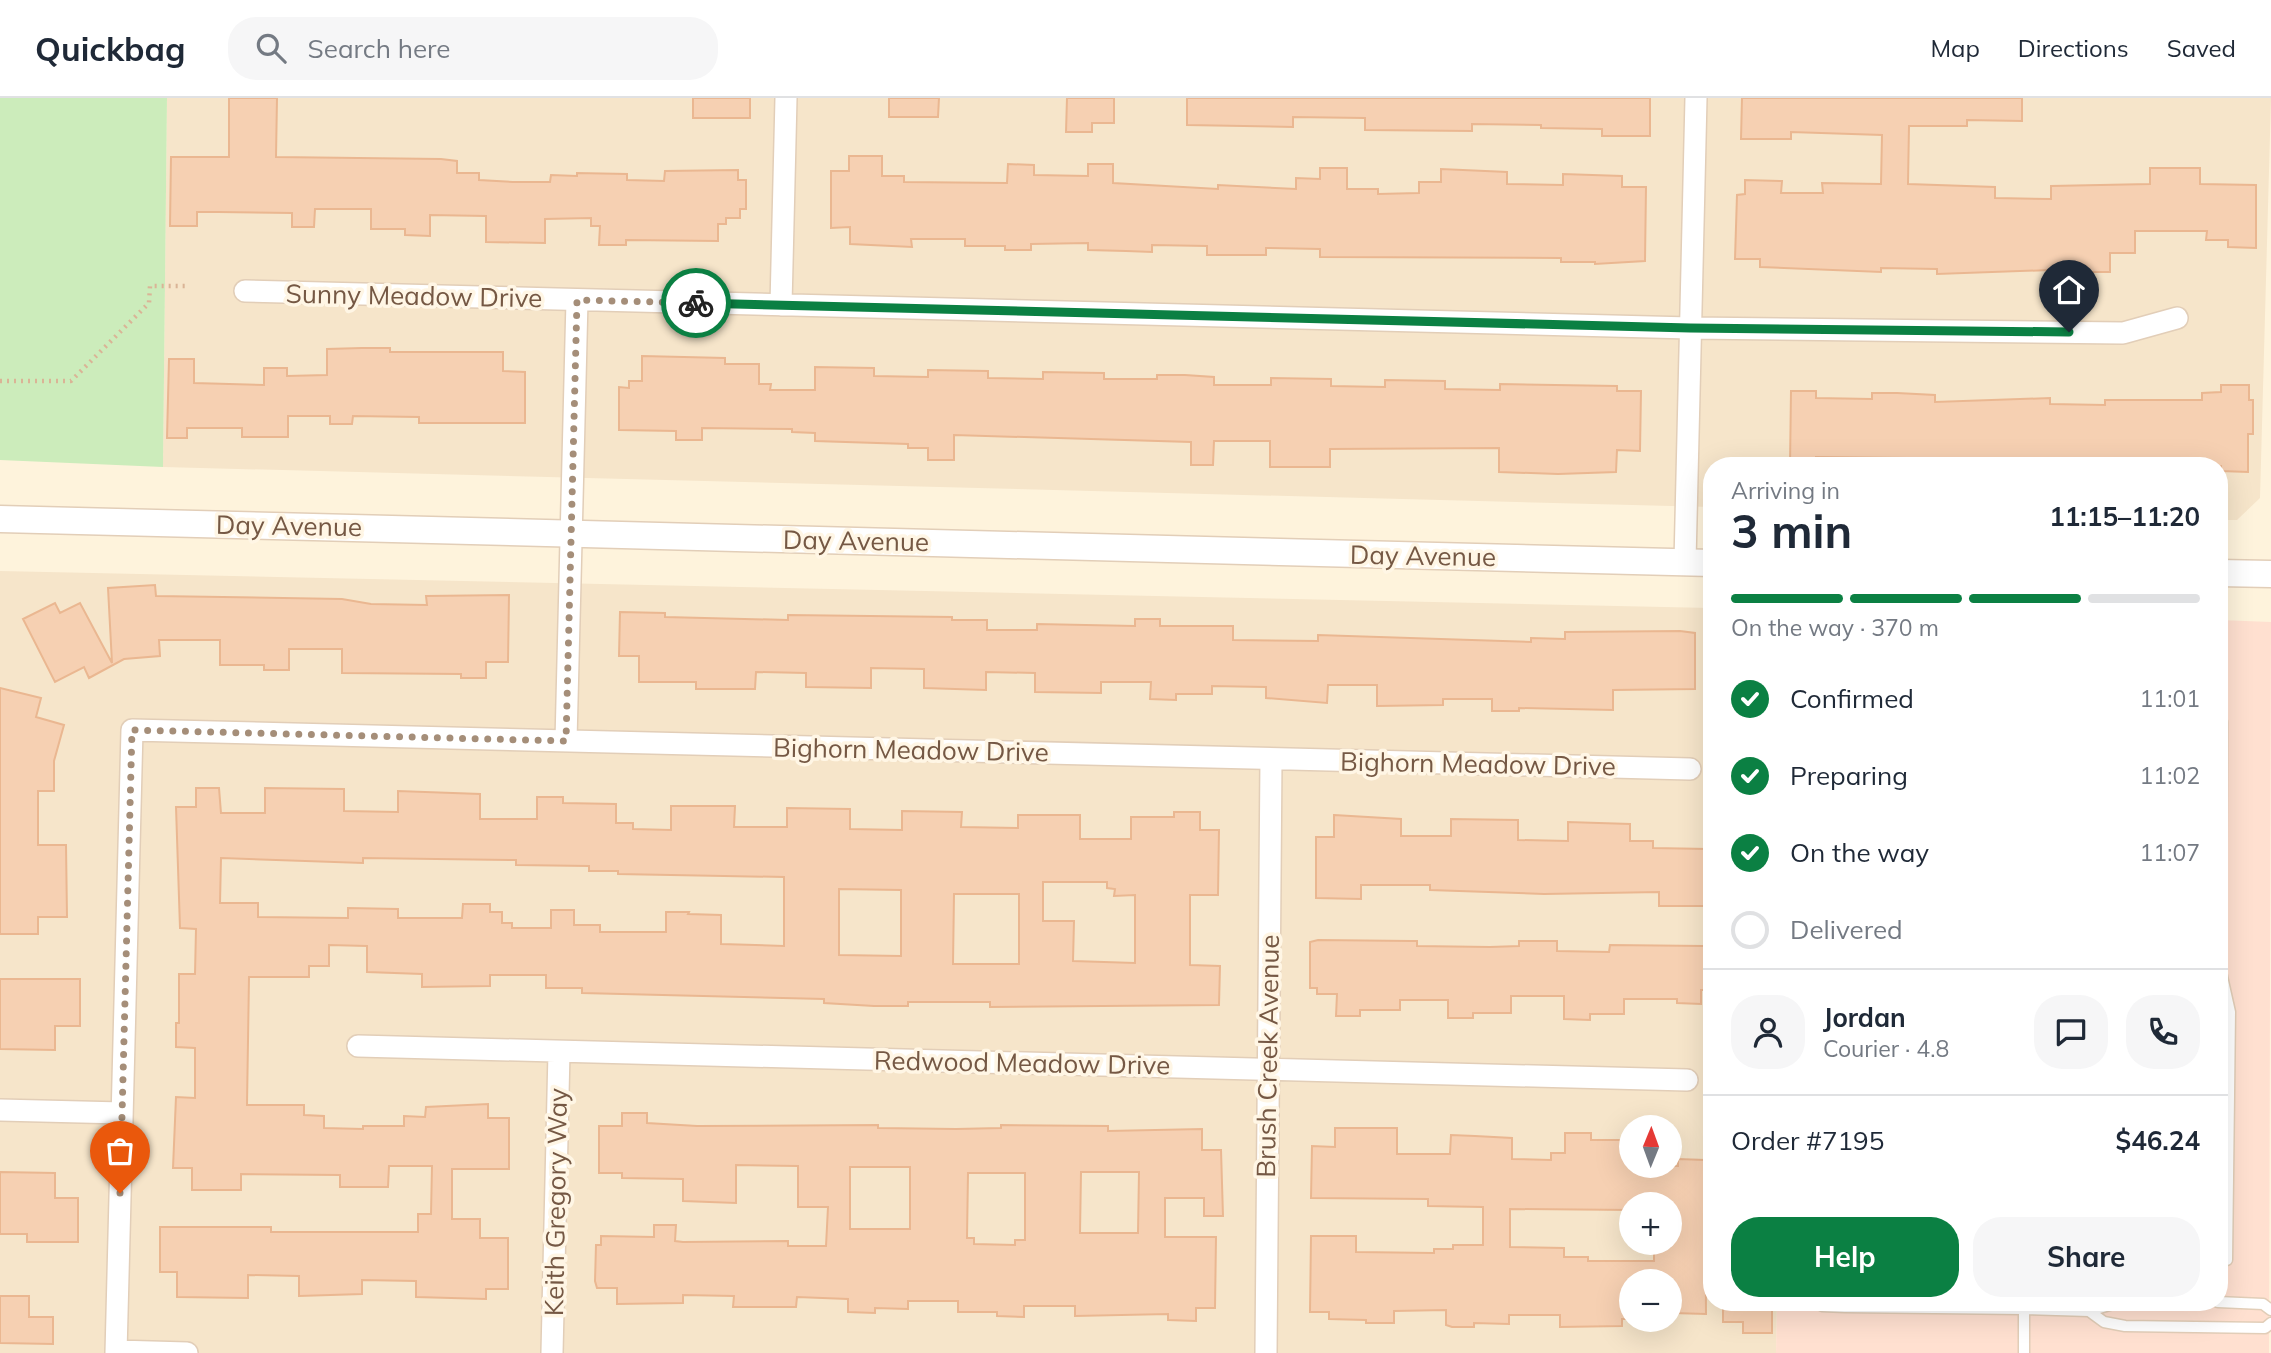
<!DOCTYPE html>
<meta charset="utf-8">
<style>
body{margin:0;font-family:Mulish,sans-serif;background:#f6f6f7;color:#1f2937;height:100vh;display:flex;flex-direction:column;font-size:26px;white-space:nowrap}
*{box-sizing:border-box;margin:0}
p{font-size:23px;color:#747a83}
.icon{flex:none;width:38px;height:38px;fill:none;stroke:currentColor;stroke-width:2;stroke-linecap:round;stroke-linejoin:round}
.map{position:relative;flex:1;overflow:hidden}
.drawer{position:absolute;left:1703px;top:359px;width:525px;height:854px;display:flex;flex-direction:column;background:#fff;border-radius:28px;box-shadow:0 7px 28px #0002}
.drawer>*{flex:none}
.needle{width:46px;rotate:1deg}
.fabs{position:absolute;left:1619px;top:1017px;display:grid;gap:14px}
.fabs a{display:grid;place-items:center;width:63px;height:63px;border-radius:50%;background:#fff;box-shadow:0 7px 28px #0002;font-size:35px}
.pin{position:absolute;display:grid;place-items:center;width:60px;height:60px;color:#fff;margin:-72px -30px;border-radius:50% 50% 50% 0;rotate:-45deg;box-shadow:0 0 7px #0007}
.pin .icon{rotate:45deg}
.courier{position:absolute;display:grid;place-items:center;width:70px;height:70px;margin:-35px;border:5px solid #0b8043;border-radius:50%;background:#fff;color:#222;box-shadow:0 2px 9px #0007}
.summary em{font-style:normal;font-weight:700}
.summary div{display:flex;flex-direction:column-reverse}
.summary{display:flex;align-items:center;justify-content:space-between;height:119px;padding:0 28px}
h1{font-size:46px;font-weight:700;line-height:52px}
.bar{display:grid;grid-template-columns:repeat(4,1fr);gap:10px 7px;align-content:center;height:84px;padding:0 28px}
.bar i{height:9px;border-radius:5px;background:#e0e1e3}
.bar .active{background:#0b8043}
.bar p{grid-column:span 4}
.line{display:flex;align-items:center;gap:18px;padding:0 28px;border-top:2px solid #e0e1e3}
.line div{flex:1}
.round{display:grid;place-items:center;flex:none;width:74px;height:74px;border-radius:28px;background:#f6f6f7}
ol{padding:0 28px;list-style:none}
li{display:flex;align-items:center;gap:21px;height:77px}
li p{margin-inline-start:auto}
li .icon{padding:7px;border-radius:50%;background:#0b8043;color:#fff;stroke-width:4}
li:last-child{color:#747a83}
li i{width:38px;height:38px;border:4px solid #e0e1e3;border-radius:50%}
.action{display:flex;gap:14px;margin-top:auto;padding:14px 28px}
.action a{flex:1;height:80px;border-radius:28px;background:#0b8043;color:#fff;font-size:28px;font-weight:700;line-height:80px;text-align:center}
.action a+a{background:#f6f6f7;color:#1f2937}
header{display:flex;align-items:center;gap:42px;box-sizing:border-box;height:98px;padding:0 35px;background:#fff;border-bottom:2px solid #e0e1e3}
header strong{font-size:33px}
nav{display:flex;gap:38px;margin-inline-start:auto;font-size:24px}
.search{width:490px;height:63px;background:#f6f6f7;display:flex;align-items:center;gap:18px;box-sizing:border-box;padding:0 24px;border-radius:28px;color:#747a83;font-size:26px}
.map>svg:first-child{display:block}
</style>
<header>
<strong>Quickbag</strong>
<div class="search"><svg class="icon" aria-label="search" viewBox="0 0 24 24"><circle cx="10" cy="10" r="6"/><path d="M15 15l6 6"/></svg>Search here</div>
<nav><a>Map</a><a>Directions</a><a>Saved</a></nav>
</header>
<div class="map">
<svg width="2271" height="1255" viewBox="0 0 2271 1255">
<rect width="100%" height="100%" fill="#fef3dc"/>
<!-- residential -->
<path fill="#f6e5ca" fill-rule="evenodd" d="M 167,0 L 2271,0 L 2260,400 L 2237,422 L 2219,422 L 2219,368 L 1712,368 L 1711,409 L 163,369 Z
M 0,473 L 1711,510 L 1712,1204 L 1777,1204 L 1776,1255 L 0,1255 ZM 1631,1029 L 1670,1029 L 1670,1068 L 1631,1068 ZM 1631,1106 L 1670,1106 L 1670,1144 L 1631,1144 ZM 1631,1183 L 1670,1183 L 1670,1222 L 1631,1222 Z"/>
<!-- commercial -->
<path fill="#ffe0d0" d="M 2219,522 L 2271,524 L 2269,1255 L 1776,1255 L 1777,1204 L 2219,1204 Z"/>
<!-- green -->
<path fill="#ccecbb" d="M 0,0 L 167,0 L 163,369 L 0,362 Z"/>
<!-- building -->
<path fill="#f6d0b2" stroke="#eab791" stroke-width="2" fill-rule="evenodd" d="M 229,0 L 277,0 L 276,59 L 441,61 L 457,63 L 457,75 L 479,75 L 479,82 L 513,84 L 550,84 L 551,77 L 577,78 L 577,75 L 627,76 L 627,82 L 664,83 L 665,73 L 738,72 L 738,82 L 746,82 L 746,111 L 740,111 L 740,120 L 726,120 L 726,126 L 718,126 L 718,143 L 626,142 L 626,147 L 599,147 L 600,128 L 591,128 L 591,120 L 545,121 L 545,145 L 486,144 L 486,118 L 430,117 L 430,138 L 405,137 L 405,131 L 371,131 L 371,111 L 315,111 L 314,129 L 292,129 L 292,115 L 218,114 L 197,114 L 197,128 L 170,128 L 171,59 L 229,59 Z
M 693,0 L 750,0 L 750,20 L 693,20 Z
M 889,0 L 939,0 L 938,19 L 889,19 Z
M 1067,0 L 1114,0 L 1114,25 L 1092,25 L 1092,34 L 1066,34 Z
M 1187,0 L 1650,0 L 1650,38 L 1602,38 L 1602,31 L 1541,30 L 1541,27 L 1472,26 L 1472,33 L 1365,32 L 1365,20 L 1293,19 L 1293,29 L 1187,27 Z
M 1742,0 L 2022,0 L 2022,23 L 1967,22 L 1967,28 L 1909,28 L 1908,86 L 1995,89 L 1995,100 L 2051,101 L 2051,88 L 2150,86 L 2150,70 L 2200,70 L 2200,86 L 2256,87 L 2256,150 L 2228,149 L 2228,142 L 2206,142 L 2207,133 L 2135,133 L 2135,155 L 2110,155 L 2110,174 L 2077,174 L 2077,180 L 2050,179 L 2050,172 L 1937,176 L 1937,171 L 1881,170 L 1881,174 L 1760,169 L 1760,161 L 1735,161 L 1737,97 L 1745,96 L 1745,82 L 1782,83 L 1781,95 L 1823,95 L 1822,85 L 1881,86 L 1882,37 L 1791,34 L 1791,41 L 1741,41 Z
M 849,58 L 882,58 L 882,78 L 904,78 L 904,84 L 1007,85 L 1008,66 L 1034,67 L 1034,77 L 1088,78 L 1088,66 L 1113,66 L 1113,85 L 1218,91 L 1218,87 L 1296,91 L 1296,80 L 1320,81 L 1320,70 L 1347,70 L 1347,91 L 1378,91 L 1378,96 L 1419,95 L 1419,84 L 1441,84 L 1441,71 L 1507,74 L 1507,86 L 1563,87 L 1563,76 L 1622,78 L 1622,89 L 1646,89 L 1645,163 L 1595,166 L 1595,164 L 1561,164 L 1561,160 L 1320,159 L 1320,151 L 1266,150 L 1266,157 L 1207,157 L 1207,148 L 1152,147 L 1152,154 L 1126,153 L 1088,152 L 1088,145 L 1031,146 L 1031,152 L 1005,152 L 1005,148 L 965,148 L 965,141 L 911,141 L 912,149 L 850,146 L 850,129 L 831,130 L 831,73 L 849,73 Z
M 362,250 L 390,250 L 390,254 L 503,254 L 503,273 L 525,274 L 525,325 L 419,325 L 419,319 L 353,318 L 352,326 L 330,326 L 330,318 L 288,318 L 288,339 L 242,339 L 242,330 L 187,330 L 187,340 L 167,340 L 169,261 L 194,261 L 194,285 L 264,287 L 264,270 L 287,270 L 287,278 L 327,277 L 327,251 Z
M 642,258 L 725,260 L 725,266 L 759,266 L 759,286 L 771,286 L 770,292 L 815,292 L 815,269 L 874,270 L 874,278 L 928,279 L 928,272 L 988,273 L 988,280 L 1043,281 L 1043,274 L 1104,275 L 1104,281 L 1157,281 L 1157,277 L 1185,277 L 1214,279 L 1214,287 L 1271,287 L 1271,280 L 1331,281 L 1331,288 L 1385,289 L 1385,282 L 1445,283 L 1445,291 L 1500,292 L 1500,286 L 1617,288 L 1617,293 L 1641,293 L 1640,353 L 1617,352 L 1616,374 L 1558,376 L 1499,374 L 1499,350 L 1330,351 L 1330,369 L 1270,369 L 1270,343 L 1214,343 L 1213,367 L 1191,367 L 1191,344 L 954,337 L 954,362 L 928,362 L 928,350 L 908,350 L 908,346 L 815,343 L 815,335 L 792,334 L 792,331 L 702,330 L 702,342 L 676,342 L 676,333 L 619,332 L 619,289 L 629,290 L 629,283 L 642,283 Z
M 2221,287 L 2249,287 L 2249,302 L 2253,302 L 2253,336 L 2248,336 L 2248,374 L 2221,373 L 2221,368 L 1906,368 L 1906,360 L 1816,359 L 1816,368 L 1790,368 L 1791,293 L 1816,293 L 1816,300 L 1872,301 L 1872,295 L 1897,295 L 1935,297 L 1935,304 L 2050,300 L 2050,306 L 2105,307 L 2105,302 L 2202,302 L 2202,295 L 2221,294 Z
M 155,487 L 156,498 L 342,501 L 371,506 L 427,507 L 426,498 L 509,497 L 508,564 L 486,564 L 486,580 L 461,580 L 461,576 L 342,575 L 342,551 L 289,551 L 289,572 L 264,572 L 264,567 L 220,567 L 220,542 L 159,542 L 160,558 L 124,561 L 89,580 L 84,569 L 55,584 L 23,521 L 55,505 L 60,515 L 80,505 L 112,565 L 108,490 Z
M 620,514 L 665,515 L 665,519 L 788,522 L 788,517 L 952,519 L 952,522 L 987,522 L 987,532 L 1037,532 L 1037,526 L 1135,528 L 1135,521 L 1160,521 L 1160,528 L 1233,528 L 1233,542 L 1318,543 L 1318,537 L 1531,544 L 1531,540 L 1565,541 L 1565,534 L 1680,533 L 1695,535 L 1695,591 L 1613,592 L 1613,612 L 1519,610 L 1519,613 L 1492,613 L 1492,601 L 1443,601 L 1443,607 L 1377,608 L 1377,587 L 1328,587 L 1327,605 L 1266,600 L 1266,589 L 1212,588 L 1212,596 L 1176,596 L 1176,602 L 1150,601 L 1151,584 L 1101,584 L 1101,595 L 1035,594 L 1035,575 L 986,574 L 986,592 L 924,590 L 924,571 L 871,570 L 871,590 L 806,589 L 806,575 L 756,574 L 755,591 L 696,591 L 696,584 L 639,584 L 639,558 L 619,558 Z
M 0,590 L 41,600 L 36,619 L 64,627 L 54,663 L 54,693 L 38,693 L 38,747 L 66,747 L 67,819 L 38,819 L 38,836 L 0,836 Z
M 196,690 L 219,690 L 221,715 L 265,715 L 265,690 L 344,691 L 344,713 L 398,714 L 398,693 L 480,696 L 480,721 L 537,721 L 537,699 L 563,699 L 563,705 L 616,706 L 616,725 L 633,725 L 633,731 L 671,732 L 671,708 L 735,708 L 734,729 L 787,729 L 787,710 L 850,711 L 850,731 L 902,732 L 902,713 L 962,714 L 961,729 L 1018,730 L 1018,717 L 1080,717 L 1080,741 L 1131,741 L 1131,719 L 1174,719 L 1174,714 L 1200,714 L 1200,732 L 1219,732 L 1218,797 L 1190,797 L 1190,867 L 1220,868 L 1219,907 L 990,909 L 990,904 L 908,904 L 908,908 L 874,908 L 824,905 L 824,901 L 582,895 L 582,890 L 546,890 L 546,877 L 490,877 L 490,888 L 422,889 L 422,876 L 367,874 L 367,848 L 329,847 L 329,868 L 309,868 L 309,879 L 249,879 L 247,1007 L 304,1007 L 304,1017 L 324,1018 L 324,1030 L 363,1031 L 363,1028 L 404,1028 L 404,1018 L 425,1019 L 426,1009 L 488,1006 L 488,1020 L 509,1020 L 509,1071 L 452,1071 L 452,1121 L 480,1121 L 480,1140 L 508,1140 L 508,1191 L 486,1191 L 486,1201 L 416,1199 L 416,1183 L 362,1182 L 362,1196 L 299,1198 L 299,1178 L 248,1177 L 248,1200 L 177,1199 L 177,1174 L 160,1174 L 160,1129 L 271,1129 L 271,1134 L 418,1134 L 418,1116 L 431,1116 L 432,1068 L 389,1068 L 388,1089 L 340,1089 L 340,1077 L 241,1076 L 241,1092 L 192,1092 L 192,1070 L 173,1070 L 176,999 L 195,1000 L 195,950 L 176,949 L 176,925 L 179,925 L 179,876 L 195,876 L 196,831 L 180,830 L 176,709 L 196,709 ZM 221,760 L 363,765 L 363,760 L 516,762 L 516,767 L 589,768 L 589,773 L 618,773 L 618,776 L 784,779 L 784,848 L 721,846 L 721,817 L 688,816 L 689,814 L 666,814 L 666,834 L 600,834 L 600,827 L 574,827 L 574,812 L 551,812 L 551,830 L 512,830 L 512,825 L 502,825 L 502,814 L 490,814 L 490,806 L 463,806 L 462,820 L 398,820 L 398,811 L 348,810 L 348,820 L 258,819 L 258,805 L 220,805 ZM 1043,784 L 1107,784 L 1107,790 L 1115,791 L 1114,798 L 1135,797 L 1135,865 L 1073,863 L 1074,823 L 1043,823 ZM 839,791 L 901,792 L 901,858 L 839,857 ZM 954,796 L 1019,796 L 1019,866 L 953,866 Z
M 1334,717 L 1401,721 L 1401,738 L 1451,738 L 1451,721 L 1518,722 L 1518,742 L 1568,743 L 1568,724 L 1630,726 L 1630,743 L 1653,743 L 1653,750 L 1708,751 L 1708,808 L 1659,808 L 1659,794 L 1544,796 L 1430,792 L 1430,787 L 1361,787 L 1361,801 L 1316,800 L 1316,739 L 1334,739 Z
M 1318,842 L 1411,843 L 1417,843 L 1417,848 L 1490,849 L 1519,848 L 1519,843 L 1557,843 L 1557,853 L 1609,854 L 1610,847 L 1704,848 L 1704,892 L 1701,892 L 1701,906 L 1677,905 L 1677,901 L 1624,901 L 1624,916 L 1590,916 L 1590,922 L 1564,921 L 1564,898 L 1511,898 L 1511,915 L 1473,915 L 1473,920 L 1448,920 L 1448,902 L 1400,902 L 1400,912 L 1360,912 L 1360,918 L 1336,918 L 1337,896 L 1317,896 L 1317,890 L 1310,890 L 1310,844 Z
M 0,881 L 80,881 L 80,928 L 55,928 L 55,952 L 0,951 Z
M 622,1015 L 647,1015 L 647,1025 L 697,1028 L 878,1027 L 878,1030 L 956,1031 L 1001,1030 L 1001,1027 L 1108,1028 L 1108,1033 L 1202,1031 L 1202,1052 L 1221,1052 L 1223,1118 L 1204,1118 L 1204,1100 L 1165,1100 L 1165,1139 L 1216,1139 L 1215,1210 L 1196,1210 L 1196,1223 L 1168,1222 L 1168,1216 L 1075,1218 L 1075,1208 L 1024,1208 L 1024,1219 L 997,1218 L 997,1214 L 958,1214 L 958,1203 L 908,1203 L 908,1211 L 875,1210 L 875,1215 L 848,1214 L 848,1201 L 797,1199 L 796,1209 L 733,1209 L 734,1198 L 683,1197 L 683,1205 L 617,1206 L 617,1190 L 597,1190 L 595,1183 L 596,1147 L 601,1147 L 601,1138 L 654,1139 L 654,1127 L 676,1127 L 675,1143 L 683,1144 L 788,1143 L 788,1148 L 826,1148 L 828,1109 L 798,1109 L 798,1068 L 736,1067 L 736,1105 L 683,1103 L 683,1081 L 622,1080 L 622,1075 L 599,1075 L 599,1028 L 622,1028 ZM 850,1069 L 910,1069 L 910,1131 L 850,1131 ZM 1081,1074 L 1139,1074 L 1138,1135 L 1080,1135 ZM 968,1075 L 1025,1075 L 1025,1142 L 1015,1142 L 1015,1147 L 974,1146 L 974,1140 L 967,1140 Z
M 1335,1030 L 1397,1030 L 1397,1056 L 1450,1056 L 1451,1037 L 1475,1038 L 1512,1040 L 1512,1061 L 1551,1062 L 1551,1055 L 1565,1055 L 1565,1035 L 1591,1035 L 1591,1042 L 1628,1042 L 1627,1063 L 1631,1063 L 1631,1068 L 1678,1068 L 1678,1061 L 1705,1062 L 1706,1216 L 1673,1215 L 1673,1188 L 1670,1188 L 1670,1183 L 1631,1183 L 1631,1221 L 1622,1221 L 1622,1228 L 1560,1229 L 1560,1217 L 1509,1217 L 1509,1226 L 1474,1225 L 1474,1229 L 1452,1229 L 1446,1227 L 1446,1212 L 1394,1213 L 1394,1225 L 1366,1225 L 1366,1222 L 1329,1221 L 1329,1214 L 1310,1214 L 1311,1138 L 1356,1138 L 1356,1154 L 1434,1155 L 1434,1151 L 1453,1151 L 1453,1147 L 1483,1147 L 1483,1109 L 1428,1108 L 1428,1101 L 1311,1100 L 1312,1048 L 1335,1049 ZM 1631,1106 L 1670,1106 L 1670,1149 L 1654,1149 L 1654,1163 L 1588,1163 L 1588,1159 L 1564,1159 L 1564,1150 L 1510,1149 L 1510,1111 L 1631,1112 Z
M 0,1074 L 55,1075 L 55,1100 L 78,1100 L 78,1144 L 27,1144 L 27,1136 L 0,1136 Z
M 0,1198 L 29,1198 L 29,1219 L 53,1219 L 53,1246 L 0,1245 Z
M 1723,1204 L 1772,1204 L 1772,1235 L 1743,1235 L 1743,1224 L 1723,1224 Z"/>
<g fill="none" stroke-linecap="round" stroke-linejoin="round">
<defs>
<path id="service" d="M 2219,624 L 2222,624 L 2221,874 L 2230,914
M 2219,914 L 2230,914 L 2227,1162 L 2219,1162
M 1818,1204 L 1822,1208 L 1845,1209 L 2024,1211 L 2024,1204
M 2218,1204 L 2263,1206 L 2271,1212
M 2089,1213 L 2104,1224 L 2125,1228 L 2265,1230 L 2271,1225
M 2024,1255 L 2024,1211 L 2089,1213 L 2120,1204"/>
<path id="minor" d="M 245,193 L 1690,230 L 2123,235 L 2177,220
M 781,207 L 786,0
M 1685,464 L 1696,0
M 566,643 L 577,202
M 358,948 L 1687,982
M 0,1012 L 122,1015
M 116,1253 L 187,1255
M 116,1255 L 132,632 L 1690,671
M 552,1255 L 559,954
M 1266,1255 L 1271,661"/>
<path id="tertiary" d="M 0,421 L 1712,465
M 2219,475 L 2271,476"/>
</defs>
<!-- service casing -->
<use href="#service" stroke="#e2ceb8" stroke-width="13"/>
<!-- minor casing -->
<use href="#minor" stroke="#e2ceb8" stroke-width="24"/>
<!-- tertiary casing -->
<use href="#tertiary" stroke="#e2ceb8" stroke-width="29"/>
<!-- path -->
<path stroke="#dab496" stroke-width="4.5" stroke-dasharray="2 5" stroke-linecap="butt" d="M 0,283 L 71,283 L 149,205 L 150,188 L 189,188"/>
<!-- service -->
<use href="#service" stroke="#fff" stroke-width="10"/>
<!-- minor -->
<use href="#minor" stroke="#fff" stroke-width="21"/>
<!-- tertiary -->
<use href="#tertiary" stroke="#fff" stroke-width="26"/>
</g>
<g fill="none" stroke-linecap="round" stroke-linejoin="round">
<!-- done -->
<path stroke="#a58e79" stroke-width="7" stroke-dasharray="0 12.6" d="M 120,1095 L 132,632 L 566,643 L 577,202 L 696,205"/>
<!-- route -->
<path stroke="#0b8043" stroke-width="9" d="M 696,205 L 1690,230 L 2069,234"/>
</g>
<g text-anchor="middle" stroke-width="7" stroke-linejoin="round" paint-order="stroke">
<!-- street labels -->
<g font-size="26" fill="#755844" stroke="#fff6e5">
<text transform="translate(414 198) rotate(1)" y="9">Sunny Meadow Drive</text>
<text transform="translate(289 428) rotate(1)" y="9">Day Avenue</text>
<text transform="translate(856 443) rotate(1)" y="9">Day Avenue</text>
<text transform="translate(1423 458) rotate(1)" y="9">Day Avenue</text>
<text transform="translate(911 652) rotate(1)" y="9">Bighorn Meadow Drive</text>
<text transform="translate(1478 666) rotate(1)" y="9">Bighorn Meadow Drive</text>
<text transform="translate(1268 958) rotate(-89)" y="9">Brush Creek Avenue</text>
<text transform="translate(1022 965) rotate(1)" y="9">Redwood Meadow Drive</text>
<text transform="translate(556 1104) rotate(-89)" y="9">Keith Gregory Way</text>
</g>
</g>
</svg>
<div class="fabs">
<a><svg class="needle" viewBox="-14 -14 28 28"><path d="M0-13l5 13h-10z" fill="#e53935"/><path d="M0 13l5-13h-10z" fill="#747a83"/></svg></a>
<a>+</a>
<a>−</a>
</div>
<div class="pin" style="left:120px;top:1095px;background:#ea580c"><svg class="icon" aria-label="bag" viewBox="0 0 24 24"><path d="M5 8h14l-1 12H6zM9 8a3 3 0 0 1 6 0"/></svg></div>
<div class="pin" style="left:2069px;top:234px;background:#1f2937"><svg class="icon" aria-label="home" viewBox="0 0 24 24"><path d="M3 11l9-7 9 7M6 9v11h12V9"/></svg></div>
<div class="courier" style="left:696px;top:205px"><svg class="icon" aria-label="bike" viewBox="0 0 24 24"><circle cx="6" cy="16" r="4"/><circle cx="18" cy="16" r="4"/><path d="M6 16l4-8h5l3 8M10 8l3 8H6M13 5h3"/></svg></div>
<section class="drawer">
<div class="summary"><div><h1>3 min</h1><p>Arriving in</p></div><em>11:15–11:20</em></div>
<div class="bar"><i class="active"></i><i class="active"></i><i class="active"></i><i></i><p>On the way · 370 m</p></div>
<ol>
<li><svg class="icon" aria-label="check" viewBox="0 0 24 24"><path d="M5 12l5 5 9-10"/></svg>Confirmed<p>11:01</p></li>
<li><svg class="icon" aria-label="check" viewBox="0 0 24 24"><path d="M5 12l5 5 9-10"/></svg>Preparing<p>11:02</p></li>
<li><svg class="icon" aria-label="check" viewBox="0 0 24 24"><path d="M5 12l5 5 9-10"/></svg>On the way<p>11:07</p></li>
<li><i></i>Delivered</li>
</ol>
<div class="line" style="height:126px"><a class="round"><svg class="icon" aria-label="person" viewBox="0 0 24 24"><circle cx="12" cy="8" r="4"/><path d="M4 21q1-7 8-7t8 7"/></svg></a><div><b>Jordan</b><p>Courier · 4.8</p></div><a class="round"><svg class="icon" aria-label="chat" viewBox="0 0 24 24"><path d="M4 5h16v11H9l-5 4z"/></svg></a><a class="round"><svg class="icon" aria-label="phone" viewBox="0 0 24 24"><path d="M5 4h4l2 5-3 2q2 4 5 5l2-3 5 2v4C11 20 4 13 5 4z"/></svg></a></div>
<div class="line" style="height:91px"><div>Order #7195</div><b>$46.24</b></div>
<div class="action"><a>Help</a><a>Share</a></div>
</section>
</div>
